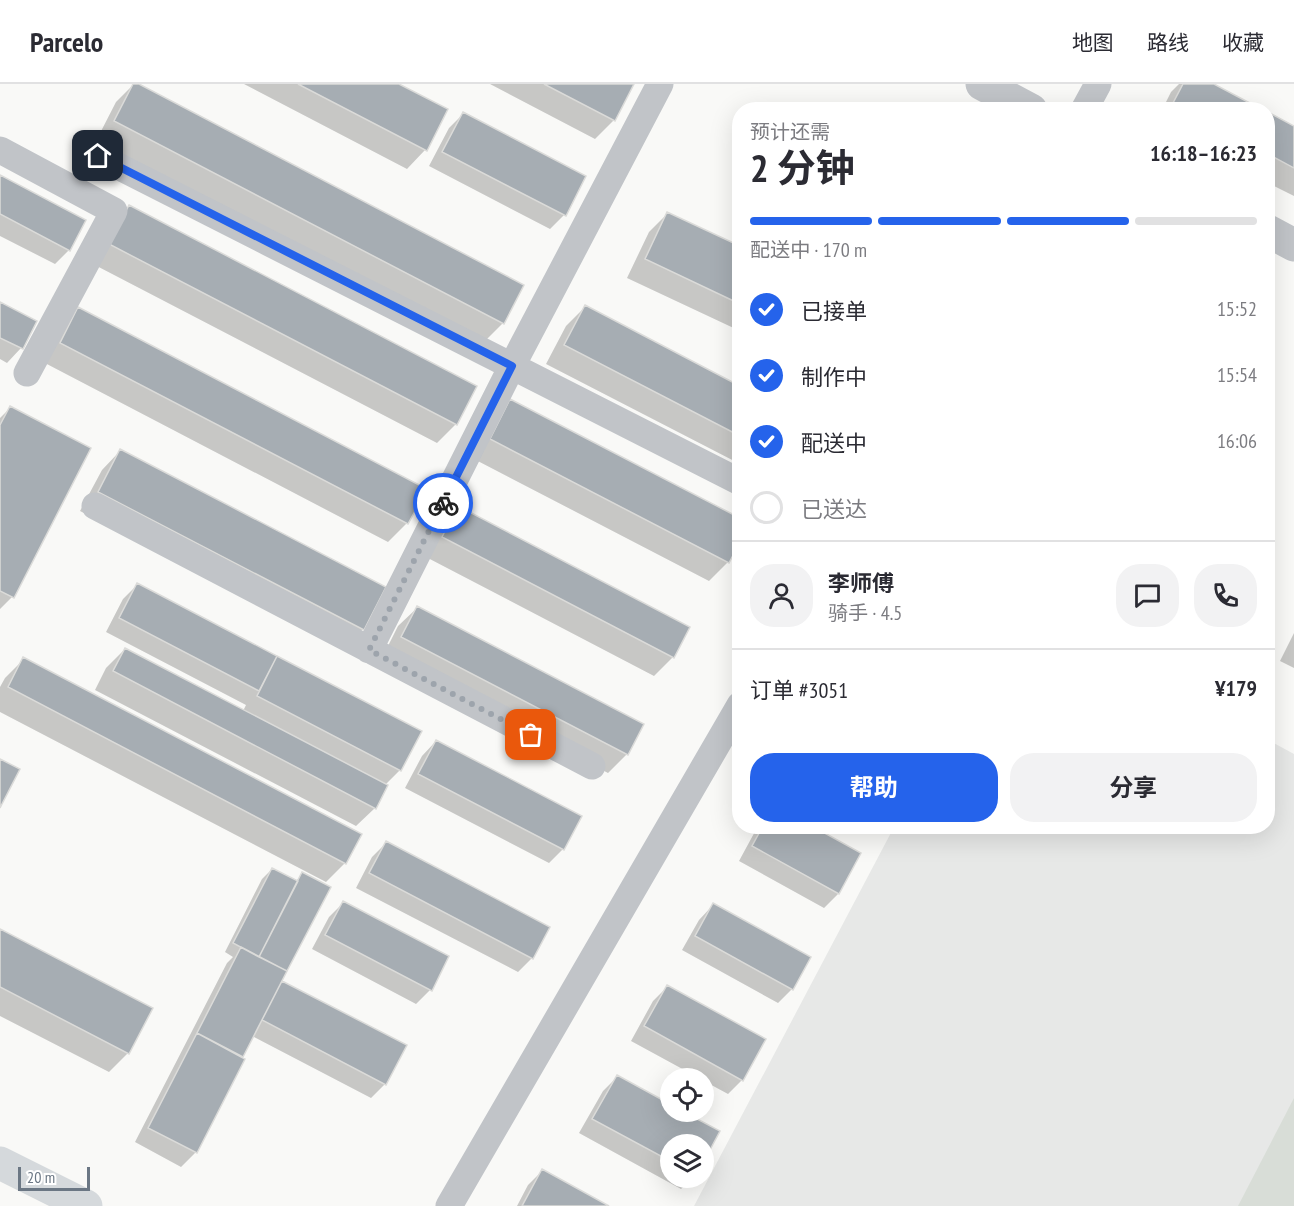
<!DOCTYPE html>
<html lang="zh">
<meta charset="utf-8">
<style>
body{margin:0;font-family:"PT Sans Narrow","Noto Sans SC",sans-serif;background:#f2f2f3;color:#2b2b33;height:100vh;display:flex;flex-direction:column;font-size:22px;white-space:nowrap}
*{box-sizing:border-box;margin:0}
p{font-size:20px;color:#7c7c81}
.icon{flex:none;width:33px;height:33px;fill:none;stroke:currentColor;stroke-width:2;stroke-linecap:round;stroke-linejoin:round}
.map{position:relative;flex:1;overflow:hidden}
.drawer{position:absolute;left:732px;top:18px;width:543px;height:732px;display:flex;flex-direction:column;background:#fff;border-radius:24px;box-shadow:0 6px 24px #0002}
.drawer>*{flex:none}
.controls{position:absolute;left:660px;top:984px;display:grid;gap:12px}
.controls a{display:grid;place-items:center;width:54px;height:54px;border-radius:50%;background:#fff;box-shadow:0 6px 24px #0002;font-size:30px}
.scale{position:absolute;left:18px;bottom:15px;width:72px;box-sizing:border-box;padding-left:6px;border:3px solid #6b7784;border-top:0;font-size:16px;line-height:21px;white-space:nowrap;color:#6b7784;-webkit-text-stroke:4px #fff;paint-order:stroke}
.pin{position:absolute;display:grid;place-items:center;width:51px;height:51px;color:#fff;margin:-26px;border-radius:12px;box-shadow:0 3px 9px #0006}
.courier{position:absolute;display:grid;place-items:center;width:60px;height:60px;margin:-30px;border:4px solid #2563eb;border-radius:50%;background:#fff;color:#222;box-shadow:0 2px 8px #0007}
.overview em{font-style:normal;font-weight:700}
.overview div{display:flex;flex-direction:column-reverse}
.overview{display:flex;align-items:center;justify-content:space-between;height:102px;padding:0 18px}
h1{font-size:39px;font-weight:700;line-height:45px}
.bar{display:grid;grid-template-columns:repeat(4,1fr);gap:9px 6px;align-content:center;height:72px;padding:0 18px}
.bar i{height:8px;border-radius:4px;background:#e1e1e2}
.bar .active{background:#2563eb}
.bar p{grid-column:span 4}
.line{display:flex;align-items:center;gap:15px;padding:0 18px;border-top:2px solid #e1e1e2}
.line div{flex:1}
.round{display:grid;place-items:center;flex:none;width:63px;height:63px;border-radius:24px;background:#f2f2f3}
ol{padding:0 18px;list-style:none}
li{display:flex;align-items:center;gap:18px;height:66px}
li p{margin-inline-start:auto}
li .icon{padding:6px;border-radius:50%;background:#2563eb;color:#fff;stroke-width:4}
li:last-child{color:#7c7c81}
li i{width:33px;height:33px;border:3px solid #e1e1e2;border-radius:50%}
.button{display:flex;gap:12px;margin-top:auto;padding:12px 18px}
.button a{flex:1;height:69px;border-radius:24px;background:#2563eb;color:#fff;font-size:24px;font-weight:700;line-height:69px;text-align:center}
.button a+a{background:#f2f2f3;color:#2b2b33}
header{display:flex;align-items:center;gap:36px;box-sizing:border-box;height:84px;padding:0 30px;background:#fff;border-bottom:2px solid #e1e1e2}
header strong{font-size:28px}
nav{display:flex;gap:33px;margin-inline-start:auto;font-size:21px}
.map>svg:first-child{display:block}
</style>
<header>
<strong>Parcelo</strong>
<nav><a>地图</a><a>路线</a><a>收藏</a></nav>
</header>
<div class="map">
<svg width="1294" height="1122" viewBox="0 0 1294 1122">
<rect width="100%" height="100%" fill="#f9f9f7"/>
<!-- built -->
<path fill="#e7e8e7" d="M 1268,656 L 1294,670 L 1294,1122 L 694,1122 L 894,743 L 1268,742 Z"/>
<!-- green -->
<path fill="#d8ddd7" d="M 1294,1014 L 1294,1122 L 1238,1122 Z"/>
<!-- shadow -->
<path fill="#0003" d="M 134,0 L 522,201 L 503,239 L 484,258 L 96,57 L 116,18 Z
M 244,0 L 396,0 L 425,66 L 407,85 Z
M 490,0 L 632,0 L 614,36 L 595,55 Z
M 1179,0 L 1211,0 L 1260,26 L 1162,26 L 1171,8 Z
M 463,30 L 564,131 L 550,145 L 429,82 L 449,44 Z
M 1268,30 L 1294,43 L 1294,112 L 1268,99 Z
M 0,93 L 69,166 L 55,180 L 0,152 Z
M 668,129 L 740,163 L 740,247 L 627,194 L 649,148 Z
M 110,142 L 456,340 L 437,359 L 91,179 Z
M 0,220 L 35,238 L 21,264 L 7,279 L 0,275 Z
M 585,223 L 740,303 L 740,380 L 546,280 L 566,242 Z
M 79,225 L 407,439 L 388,458 L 43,278 L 60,244 Z
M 10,324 L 12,513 L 0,525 L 0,334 Z
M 492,335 L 728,478 L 709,497 L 472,374 Z
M 120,367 L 363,545 L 344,564 L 80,427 L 102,386 Z
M 458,424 L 688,544 L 673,573 L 654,592 L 424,472 L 439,443 Z
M 137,501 L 420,648 L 400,686 L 385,701 L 375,724 L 356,742 L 95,606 L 106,584 L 125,565 L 243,627 L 246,621 L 106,548 L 123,515 Z
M 417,524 L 627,670 L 608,689 L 383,572 L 398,542 Z
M 1294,549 L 1294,584 L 1280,577 Z
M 24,575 L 345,779 L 326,798 L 0,628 L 0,603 L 5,594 Z
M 436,657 L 563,765 L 549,779 L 405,704 L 422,672 Z
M 758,742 L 809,742 L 859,770 L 838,810 L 824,824 L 739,777 Z
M 386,759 L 532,874 L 518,888 L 356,804 L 372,773 Z
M 272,785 L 295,798 L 303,790 L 280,897 L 405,962 L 385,1000 L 371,1014 L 252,952 L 240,974 L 243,975 L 195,1069 L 181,1083 L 135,1058 L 227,879 L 233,873 L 225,868 L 262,795 Z
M 343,819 L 430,906 L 416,920 L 312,865 L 329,833 Z
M 713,821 L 792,905 L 778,919 L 682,866 L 699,836 Z
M 0,847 L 150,925 L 127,970 L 109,988 L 0,932 Z
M 667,903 L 742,996 L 728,1010 L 704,997 L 704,994 L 699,994 L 631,957 L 653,917 Z
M 617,993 L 670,1022 L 670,1028 L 681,1028 L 718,1048 L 704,1074 L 704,1060 L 670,1060 L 670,1094 L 692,1094 L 681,1105 L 579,1049 L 603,1007 Z
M 542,1087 L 606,1122 L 517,1122 L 528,1101 Z"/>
<!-- building -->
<path fill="#a6adb3" stroke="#dbdbd9" stroke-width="1.5" d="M 133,0 L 139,0 L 524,201 L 504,240 L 114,37 Z
M 298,0 L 399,0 L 448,25 L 427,67 Z
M 544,0 L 634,0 L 615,37 Z
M 1183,0 L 1214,0 L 1263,26 L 1182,26 L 1172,21 Z
M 463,28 L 586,92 L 566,132 L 442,68 Z
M 1268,28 L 1294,42 L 1294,84 L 1268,70 Z
M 0,91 L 86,136 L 70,167 L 0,130 Z
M 129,121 L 477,302 L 457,341 L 109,160 Z
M 667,128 L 740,162 L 740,220 L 645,175 Z
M 0,218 L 37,237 L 23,265 L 0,254 Z
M 585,221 L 740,302 L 740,352 L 564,261 Z
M 78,223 L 427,405 L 408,440 L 60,259 Z
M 510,315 L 740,434 L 740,458 L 729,479 L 490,355 Z
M 10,322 L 91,364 L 14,514 L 0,507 L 0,341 Z
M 120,365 L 386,503 L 364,546 L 98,408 Z
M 458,422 L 690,543 L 674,574 L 442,453 Z
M 137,499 L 277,572 L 259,607 L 119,534 Z
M 417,522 L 644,640 L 628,671 L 401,553 Z
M 125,564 L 388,701 L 376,725 L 113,587 Z
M 277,572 L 422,647 L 401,687 L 257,612 Z
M 23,573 L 362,750 L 346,780 L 8,603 Z
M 436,656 L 582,732 L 564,766 L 418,690 Z
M 0,675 L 20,685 L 0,724 Z
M 763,742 L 812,742 L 861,769 L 839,810 L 752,762 Z
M 386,757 L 550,843 L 533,875 L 369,789 Z
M 272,784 L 298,797 L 259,873 L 233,859 Z
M 302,788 L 331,803 L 287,887 L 259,873 Z
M 343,817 L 449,872 L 432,907 L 325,851 Z
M 713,819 L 811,873 L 793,906 L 695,852 Z
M 0,845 L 153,924 L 129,970 L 0,903 Z
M 241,863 L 287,887 L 243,973 L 197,949 Z
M 282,897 L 407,961 L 386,1001 L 262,936 Z
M 667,901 L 766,955 L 743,997 L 644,942 Z
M 197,949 L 245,975 L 197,1069 L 148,1044 Z
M 617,991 L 670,1020 L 670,1028 L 684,1028 L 720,1047 L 704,1077 L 704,1060 L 670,1060 L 670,1077 L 592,1035 Z
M 542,1085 L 609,1122 L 522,1122 Z"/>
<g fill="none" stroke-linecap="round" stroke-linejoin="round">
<!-- minor -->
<path stroke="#c1c4c8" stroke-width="27" d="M 1084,26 L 1098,0
M 0,66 L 114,127 L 27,289
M 98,72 L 740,398
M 95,422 L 592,682
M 369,566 L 512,282 L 660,0
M 449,1122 L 740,621"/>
<!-- tertiary -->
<path stroke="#c1c4c8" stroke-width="33" d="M 982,0 L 1031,26
M 1268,147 L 1294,161"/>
<!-- trunk -->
<path stroke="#d5d9dc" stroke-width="33" d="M 0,1079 L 86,1122"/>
</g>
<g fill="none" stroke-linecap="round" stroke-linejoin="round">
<!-- done -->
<path stroke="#9da4ac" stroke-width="6" stroke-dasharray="0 10.8" d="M 443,419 L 369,566 L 531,651"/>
<!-- route -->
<path stroke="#2563eb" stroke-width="8" d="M 98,72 L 512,282 L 443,419"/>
</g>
</svg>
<div class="controls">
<a><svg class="icon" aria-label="locate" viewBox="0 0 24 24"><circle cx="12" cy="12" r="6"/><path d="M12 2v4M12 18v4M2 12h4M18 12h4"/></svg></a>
<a><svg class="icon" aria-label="layers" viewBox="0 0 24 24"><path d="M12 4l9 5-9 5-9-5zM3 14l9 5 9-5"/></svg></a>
</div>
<div class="scale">20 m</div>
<div class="pin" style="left:531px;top:651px;background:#ea580c"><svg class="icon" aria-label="bag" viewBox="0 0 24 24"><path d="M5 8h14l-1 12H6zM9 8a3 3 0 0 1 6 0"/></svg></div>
<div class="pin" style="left:98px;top:72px;background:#1f2937"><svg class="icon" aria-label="home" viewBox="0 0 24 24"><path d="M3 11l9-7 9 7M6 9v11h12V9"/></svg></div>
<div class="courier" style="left:443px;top:419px"><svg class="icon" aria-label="bike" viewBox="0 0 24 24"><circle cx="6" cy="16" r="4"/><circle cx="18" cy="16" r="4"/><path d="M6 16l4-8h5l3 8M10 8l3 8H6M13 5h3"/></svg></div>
<section class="drawer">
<div class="overview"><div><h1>2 分钟</h1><p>预计还需</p></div><em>16:18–16:23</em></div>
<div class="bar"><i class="active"></i><i class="active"></i><i class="active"></i><i></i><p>配送中 · 170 m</p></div>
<ol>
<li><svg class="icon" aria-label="check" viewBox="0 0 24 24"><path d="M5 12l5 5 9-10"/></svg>已接单<p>15:52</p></li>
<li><svg class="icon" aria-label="check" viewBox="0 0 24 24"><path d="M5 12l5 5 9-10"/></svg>制作中<p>15:54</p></li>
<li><svg class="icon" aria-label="check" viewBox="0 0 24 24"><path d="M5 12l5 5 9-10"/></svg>配送中<p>16:06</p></li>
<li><i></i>已送达</li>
</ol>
<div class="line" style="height:108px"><a class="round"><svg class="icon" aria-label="person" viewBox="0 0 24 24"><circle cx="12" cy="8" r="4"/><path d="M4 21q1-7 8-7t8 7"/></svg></a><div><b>李师傅</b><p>骑手 · 4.5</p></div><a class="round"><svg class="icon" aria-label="chat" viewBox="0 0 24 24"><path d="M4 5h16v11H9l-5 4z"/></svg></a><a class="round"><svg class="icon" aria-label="phone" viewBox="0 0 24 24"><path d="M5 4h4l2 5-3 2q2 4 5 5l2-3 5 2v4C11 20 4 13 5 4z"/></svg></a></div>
<div class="line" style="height:78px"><div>订单 #3051</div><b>¥179</b></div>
<div class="button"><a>帮助</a><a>分享</a></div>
</section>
</div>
